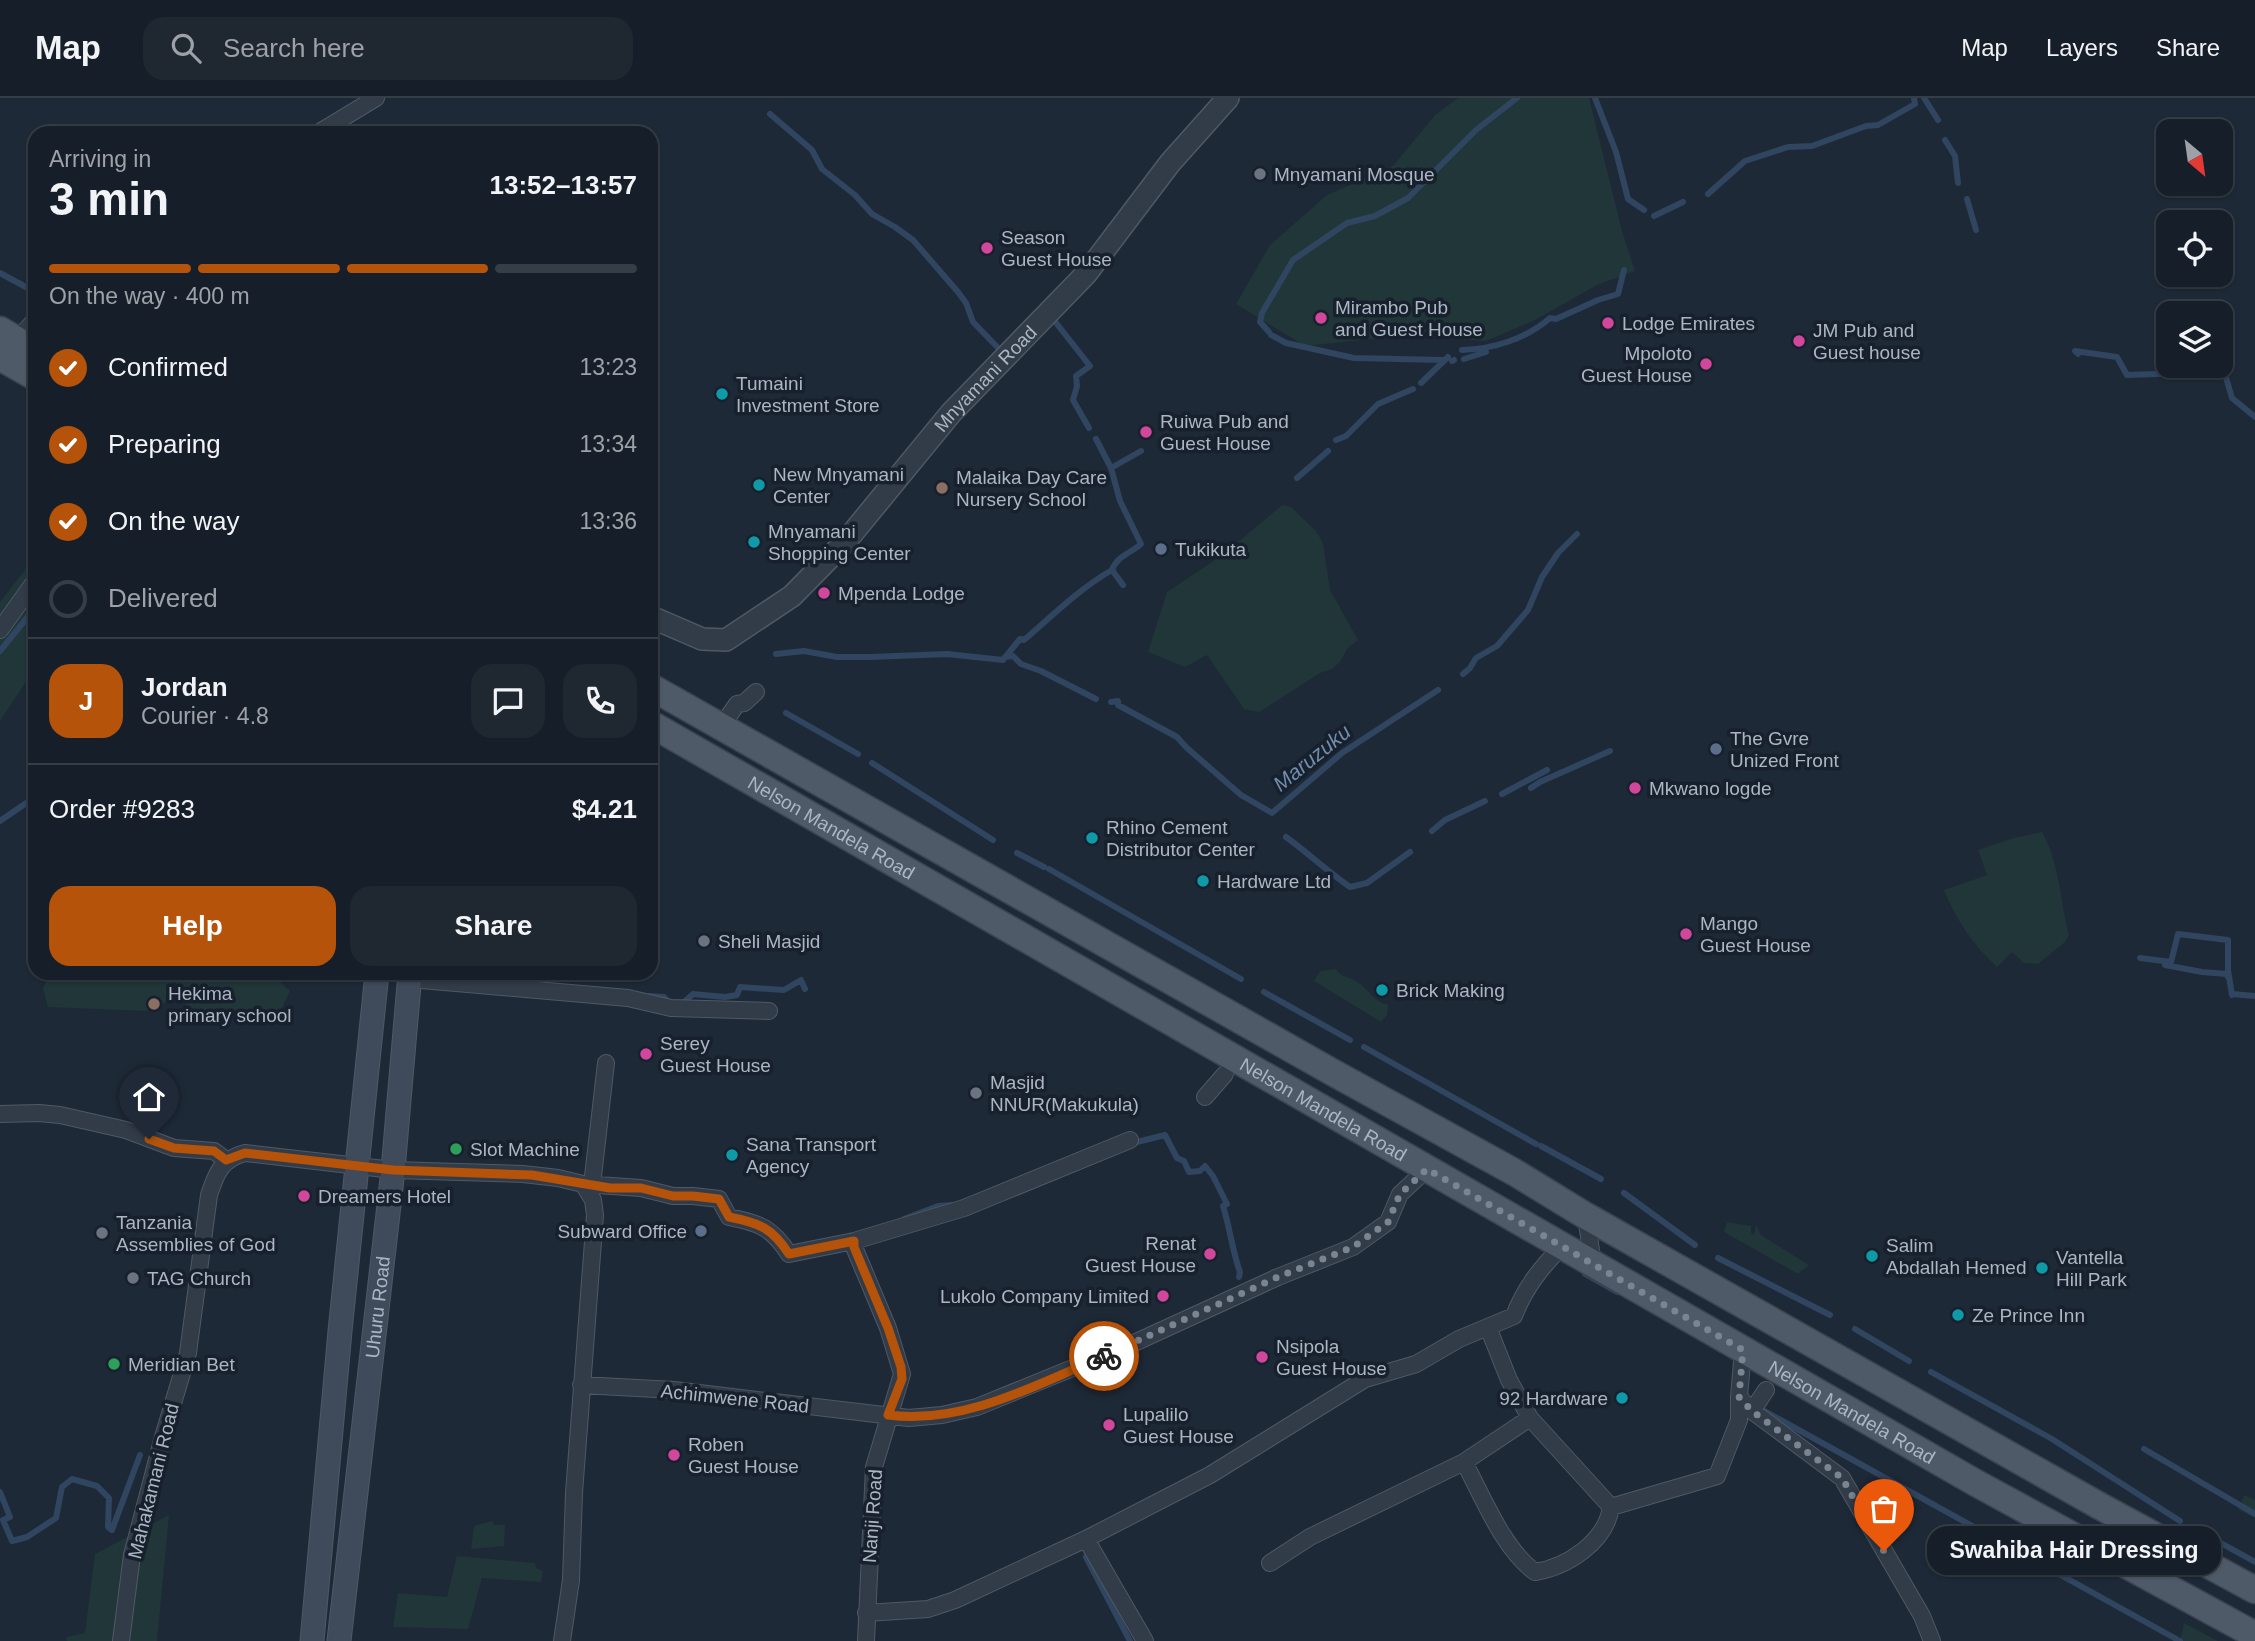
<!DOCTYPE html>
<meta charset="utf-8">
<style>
body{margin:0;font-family:Helvetica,sans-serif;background:#1f2731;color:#f1f3f6;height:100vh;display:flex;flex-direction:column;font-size:26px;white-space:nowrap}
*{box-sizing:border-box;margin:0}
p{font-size:23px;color:#9ea2a8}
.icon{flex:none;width:38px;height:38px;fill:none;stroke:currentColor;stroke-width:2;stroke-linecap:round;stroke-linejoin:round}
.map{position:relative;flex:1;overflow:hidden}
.sheet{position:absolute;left:28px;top:28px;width:630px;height:854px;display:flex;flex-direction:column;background:#161f29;border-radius:21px;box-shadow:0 2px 5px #0004,0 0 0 2px #353d46}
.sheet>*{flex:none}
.needle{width:46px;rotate:151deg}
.fabs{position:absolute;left:2156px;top:21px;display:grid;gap:14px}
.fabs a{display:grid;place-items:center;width:77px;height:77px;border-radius:14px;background:#161f29;box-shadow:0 2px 5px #0004,0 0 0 2px #353d46;font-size:35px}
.pin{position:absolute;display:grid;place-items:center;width:60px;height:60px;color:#fff;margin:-72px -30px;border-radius:50% 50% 50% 0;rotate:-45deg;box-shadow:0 0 7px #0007}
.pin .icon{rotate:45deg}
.courier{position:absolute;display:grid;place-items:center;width:70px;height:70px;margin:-35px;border:5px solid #b45309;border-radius:50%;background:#fff;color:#222;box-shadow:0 2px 9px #0007}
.bubble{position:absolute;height:49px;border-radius:21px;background:#161f29;box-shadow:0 2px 5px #0004,0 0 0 2px #353d46;font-size:23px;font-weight:600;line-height:49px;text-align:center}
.summary em{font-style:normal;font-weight:600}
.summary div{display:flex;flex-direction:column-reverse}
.summary{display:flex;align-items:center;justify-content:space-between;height:119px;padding:0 21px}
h1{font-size:46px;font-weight:600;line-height:52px}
.bar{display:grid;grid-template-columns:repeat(4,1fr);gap:10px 7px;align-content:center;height:84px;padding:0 21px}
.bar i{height:9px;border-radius:5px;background:#353d46}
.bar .selected{background:#b45309}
.bar p{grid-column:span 4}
.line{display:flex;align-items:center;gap:18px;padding:0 21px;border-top:2px solid #353d46}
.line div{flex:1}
.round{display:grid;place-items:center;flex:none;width:74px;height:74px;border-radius:21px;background:#1f2731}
ol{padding:0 21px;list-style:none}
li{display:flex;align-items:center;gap:21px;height:77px}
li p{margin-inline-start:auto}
li .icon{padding:7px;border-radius:50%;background:#b45309;color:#fff;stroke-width:4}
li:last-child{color:#9ea2a8}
li i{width:38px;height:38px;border:4px solid #353d46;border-radius:50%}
.primary-button{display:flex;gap:14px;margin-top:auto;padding:14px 21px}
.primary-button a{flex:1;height:80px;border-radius:21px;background:#b45309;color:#fff;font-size:28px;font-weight:600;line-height:80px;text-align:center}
.primary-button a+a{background:#1f2731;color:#f1f3f6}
header{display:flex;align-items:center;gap:42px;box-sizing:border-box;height:98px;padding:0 35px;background:#161f29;border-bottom:2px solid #353d46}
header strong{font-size:33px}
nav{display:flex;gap:38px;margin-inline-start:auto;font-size:24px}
.search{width:490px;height:63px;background:#1f2731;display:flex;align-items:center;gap:18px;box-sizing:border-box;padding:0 24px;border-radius:21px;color:#9ea2a8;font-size:26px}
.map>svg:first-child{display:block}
</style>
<header>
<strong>Map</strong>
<div class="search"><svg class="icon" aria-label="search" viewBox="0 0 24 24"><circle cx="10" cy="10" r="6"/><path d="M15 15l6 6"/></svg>Search here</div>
<nav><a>Map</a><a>Layers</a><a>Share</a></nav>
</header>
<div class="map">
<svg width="2255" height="1543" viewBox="0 0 2255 1543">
<rect width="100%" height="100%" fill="#1e2937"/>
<!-- green -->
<path fill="#203638" d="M 1458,0 L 1589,0 L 1622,133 L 1635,173 L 1597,187 L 1535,222 L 1486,243 L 1421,239 L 1368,241 L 1305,248 L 1236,206 L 1270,147 L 1327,97 L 1393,68 L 1435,17 Z
M 1282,407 L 1291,409 L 1316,433 L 1323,445 L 1330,492 L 1358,542 L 1347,551 L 1340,564 L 1332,571 L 1320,575 L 1259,614 L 1244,611 L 1207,557 L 1185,569 L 1148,554 L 1167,494 L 1224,456 Z
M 35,419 L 35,570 L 0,623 L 0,504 L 25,472 Z
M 2042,734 C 2060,765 2060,803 2069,837 L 2065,844 L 2038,866 L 2024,865 L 2012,854 L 1997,869 C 1973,847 1956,822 1944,792 L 1987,777 L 1978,752 L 2014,740 Z
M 1336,871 C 1342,880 1348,878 1356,883 C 1368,890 1374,904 1388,907 L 1387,917 L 1381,924 L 1314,883 L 1320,873 Z
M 51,875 L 105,875 L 109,879 L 111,875 L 173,875 L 170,902 L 147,913 L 48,909 L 43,890 Z
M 185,875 L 270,875 L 290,893 L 280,914 L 236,915 L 188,911 L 174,881 Z
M 1727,1124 L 1751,1128 L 1751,1135 L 1754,1137 L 1756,1127 L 1761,1137 L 1809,1167 L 1798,1176 L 1724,1134 Z
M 2244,1397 L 2255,1402 L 2255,1420 L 2239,1412 Z
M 169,1417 L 157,1543 L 67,1543 L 66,1539 L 85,1535 L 95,1456 Z
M 492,1423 L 494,1427 L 505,1427 L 504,1448 L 471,1451 L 474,1428 Z
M 457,1458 L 535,1465 L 536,1470 L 543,1473 L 541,1484 L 482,1480 L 468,1531 L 393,1529 L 398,1495 L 447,1499 Z
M 2184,1525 L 2218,1543 L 2180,1543 Z"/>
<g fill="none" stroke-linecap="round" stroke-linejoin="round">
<!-- stream -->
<path stroke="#30455f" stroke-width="6" d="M 1595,0 L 1616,54 L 1628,101 L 1644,112
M 1924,0 L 1938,22
M 770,16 L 812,52 L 822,71 L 855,97 L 872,116 L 895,129 L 913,142 L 958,194 L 966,205 L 973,224 L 1004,256
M 1945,42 L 1955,58 L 1958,85
M 1708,96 L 1745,63 L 1788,49 L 1812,48 L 1866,28 L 1878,27 L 1915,6 L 1914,0
M 1967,101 L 1976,132
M 1654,118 L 1683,104
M 0,175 L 35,194
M 1056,218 L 1053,221 L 1090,268 L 1076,278 L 1077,288 L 1073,302 L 1089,330
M 1269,234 L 1260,224 L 1262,215 L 1293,162 L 1347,125 L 1375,118 L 1408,100 L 1476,32 L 1517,0
M 1271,237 L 1286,245 L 1354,260 L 1443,262
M 1462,252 C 1493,251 1526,241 1550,220 L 1556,221 L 1598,202 L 1618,196 L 1624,172
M 2078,256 L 2075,253 L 2117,259 L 2127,277 L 2184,275 L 2194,268
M 1464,261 L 1486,254
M 1452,263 L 1454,262
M 2209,268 L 2214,274 L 2225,276 L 2232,300 L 2255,319
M 1421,285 L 1448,259
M 1336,342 L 1346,338 L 1378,306 L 1413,291
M 1111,370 L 1141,353
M 1297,380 L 1328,353
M 1112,472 L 1123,487
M 0,553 L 35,510
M 776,556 L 804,553 L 837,559 L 870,559 L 947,556 L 1003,562 L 1020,541 L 1024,542 C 1053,517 1079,491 1112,472 C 1117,458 1131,455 1141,446 L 1120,403 L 1111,370 L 1096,341
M 1005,559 L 1013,558 L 1021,566 L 1041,573 L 1096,601
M 1463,576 L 1470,570 L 1476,560 L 1497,548 L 1528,512 L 1542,479 L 1558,455 L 1577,436
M 1111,604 L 1118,603 L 1118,607 L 1177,639 L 1187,650 L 1241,697 L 1272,715 L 1342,655 L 1438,592
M 786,615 L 858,656
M 872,665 L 993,742
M 1531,690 L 1540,684 L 1610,653
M 1502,696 L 1547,672
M 0,723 L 35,699
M 1432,733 L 1445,722 L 1485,703
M 1286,739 C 1308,755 1327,773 1350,789 L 1367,785 L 1410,754
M 1017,755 L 1044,769
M 1049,771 L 1241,881
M 2140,860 L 2171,864 L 2178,836 L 2228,842 L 2228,872 L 2232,897
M 2165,867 L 2202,874 L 2227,876 L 2228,879
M 521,875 L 540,876 L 548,891
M 1264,894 L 1350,942
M 2232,896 L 2255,898
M 649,898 L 664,899 L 670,906
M 683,905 L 693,896 L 725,899 L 737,897 L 740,889 L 784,892 L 801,882 L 805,891
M 1364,949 L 1536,1046
M 1133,1045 L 1165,1037 L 1177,1060 L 1184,1063 L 1189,1074 L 1200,1073 L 1205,1068 L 1213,1078 L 1227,1106 L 1223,1108 C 1230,1130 1232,1152 1240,1174 L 1239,1179
M 1541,1048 L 1601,1081
M 1624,1095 L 1695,1147
M 904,1121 L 938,1108 L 953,1107
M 1718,1160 L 1830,1217
M 1585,1176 L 1617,1194
M 1855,1231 L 1909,1263
M 1931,1274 L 2052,1341 L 2180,1423
M 1759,1310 L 2180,1543
M 2144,1351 L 2255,1416
M 0,1394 L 10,1419 L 3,1422 L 12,1443 L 27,1439 L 56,1420 L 62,1389 L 72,1381 L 97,1388 L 109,1400 L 108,1429 L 112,1432 L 140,1357
M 2219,1444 L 2255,1464
M 1086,1459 L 1130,1543"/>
<defs>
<path id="minor" d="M 318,35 L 376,0
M 11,248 L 35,222
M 0,532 L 35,483
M 721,629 L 737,606 L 744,605 L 756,594
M 410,881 L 628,900 L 671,910 L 769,913
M 1205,999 L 1225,976
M 0,1016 L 39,1015 L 60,1017 L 126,1032 L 174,1050 L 214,1053 L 226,1062
M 583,1086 L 641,1090 L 673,1098 L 693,1098 L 719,1101 L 729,1119 C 760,1125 772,1130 789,1156 L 854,1143 L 964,1110 L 1130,1042
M 592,1087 L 606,965
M 1586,1118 L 1593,1166
M 854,1143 L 854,1149 L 888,1230 L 902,1276 L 874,1369 L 866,1543
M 1743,1252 L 1739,1299 L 1752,1313 L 1842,1380 L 1922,1518 L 1932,1543
M 581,1287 L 674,1292 L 909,1320 L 942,1317 L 977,1309 L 1134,1245 L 1278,1179 L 1353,1149 L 1388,1124 L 1400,1096 L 1427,1071
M 1752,1313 L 1766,1292
M 1464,1364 L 1530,1320
M 1611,1409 L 1717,1378 L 1739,1322 L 1739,1299
M 1086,1441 L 1145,1543
M 1270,1465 L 1310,1439 L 1464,1364 C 1483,1399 1503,1451 1535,1474 C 1567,1469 1606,1444 1611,1409 L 1530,1320 L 1509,1282 L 1488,1229
M 866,1515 L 928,1511 L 955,1502 L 1086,1441 L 1210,1377 L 1365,1281 L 1416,1266 L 1459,1241 L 1514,1218 C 1525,1189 1541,1170 1562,1148
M 121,1543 L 132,1457 L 163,1339 L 188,1255 L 209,1097 C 216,1076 221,1061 245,1055 L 393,1072 L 523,1076 L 558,1080 L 583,1086 L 593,1102 L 595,1117 L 574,1395 L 571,1482 L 562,1543"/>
<g id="tertiary">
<path id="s1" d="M 651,519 L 702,541 L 726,542 L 792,498 L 846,443 L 951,315 L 1086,176 L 1170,65 L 1228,0"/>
</g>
<g id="secondary">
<path d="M 312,1543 L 340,1233 L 377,875"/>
<path id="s2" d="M 339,1543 L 393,1072 L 410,875"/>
</g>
<g id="primary">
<path d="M 0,232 L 35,253"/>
<path d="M 0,259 L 35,279"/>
<path d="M 651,589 L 1332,974 L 1514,1074 L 1586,1118 L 2098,1407 L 2255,1492"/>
<path id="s3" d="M 651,626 L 1976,1385 L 2255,1537"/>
</g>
</defs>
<!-- minor casing -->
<use href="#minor" stroke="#4f5966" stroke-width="18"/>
<!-- tertiary casing -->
<use href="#tertiary" stroke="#4f5966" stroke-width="24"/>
<!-- secondary casing -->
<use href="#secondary" stroke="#4f5966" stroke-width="25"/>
<!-- primary casing -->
<use href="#primary" stroke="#3b4451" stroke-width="29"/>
<!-- minor -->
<use href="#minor" stroke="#323b48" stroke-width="16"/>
<!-- tertiary -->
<use href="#tertiary" stroke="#323b48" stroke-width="21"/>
<!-- secondary -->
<use href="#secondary" stroke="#3f4a5b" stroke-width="23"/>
<!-- primary -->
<use href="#primary" stroke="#4f5a68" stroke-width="26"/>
</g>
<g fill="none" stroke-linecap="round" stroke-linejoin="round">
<!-- done -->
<path stroke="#7a8593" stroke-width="7" stroke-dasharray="0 12.6" d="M 1104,1258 L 1278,1179 L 1353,1149 L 1388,1124 L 1400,1096 L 1427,1071 L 1743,1252 L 1739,1299 L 1752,1313 L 1842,1380 L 1884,1453"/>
<!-- route -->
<path stroke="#b45309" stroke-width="9" d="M 149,1041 L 174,1050 L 214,1053 L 226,1062 L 245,1055 L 393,1072 L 532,1077 L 610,1090 L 641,1090 L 673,1098 L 693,1098 L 719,1101 L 729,1119 C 760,1125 772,1130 789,1156 L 854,1143 L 854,1149 L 888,1230 L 901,1269 L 902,1281 L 888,1317 C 963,1327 1036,1287 1104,1258"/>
</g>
<!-- markers -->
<g fill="#6b7280" stroke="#17202c" stroke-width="2.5">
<circle cx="1260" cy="76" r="7"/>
<circle cx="704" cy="843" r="7"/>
<circle cx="976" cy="995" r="7"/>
<circle cx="102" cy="1135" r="7"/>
<circle cx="133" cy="1180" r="7"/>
</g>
<g fill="#d1479c" stroke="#17202c" stroke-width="2.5">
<circle cx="987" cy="150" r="7"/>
<circle cx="1321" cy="220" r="7"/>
<circle cx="1608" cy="225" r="7"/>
<circle cx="1799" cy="243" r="7"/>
<circle cx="1706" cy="266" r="7"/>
<circle cx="1146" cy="334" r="7"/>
<circle cx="824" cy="495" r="7"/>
<circle cx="1635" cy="690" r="7"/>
<circle cx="1686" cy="836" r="7"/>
<circle cx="646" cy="956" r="7"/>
<circle cx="304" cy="1098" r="7"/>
<circle cx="1210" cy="1156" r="7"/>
<circle cx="1163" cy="1198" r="7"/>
<circle cx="1262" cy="1259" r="7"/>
<circle cx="1109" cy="1327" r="7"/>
<circle cx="674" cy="1357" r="7"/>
</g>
<g fill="#0f9aa8" stroke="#17202c" stroke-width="2.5">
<circle cx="722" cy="296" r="7"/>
<circle cx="759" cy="387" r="7"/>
<circle cx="754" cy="444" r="7"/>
<circle cx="1092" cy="740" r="7"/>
<circle cx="1203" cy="783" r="7"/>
<circle cx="1382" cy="892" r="7"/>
<circle cx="732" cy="1057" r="7"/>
<circle cx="1872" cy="1158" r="7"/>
<circle cx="2042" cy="1170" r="7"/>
<circle cx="1958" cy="1217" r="7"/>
<circle cx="1622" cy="1300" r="7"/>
</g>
<g fill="#8d6e63" stroke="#17202c" stroke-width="2.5">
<circle cx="942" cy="390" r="7"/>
<circle cx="154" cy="906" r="7"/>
</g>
<g fill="#5c6f8a" stroke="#17202c" stroke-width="2.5">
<circle cx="1161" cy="451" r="7"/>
<circle cx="1716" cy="651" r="7"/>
<circle cx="701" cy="1133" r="7"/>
</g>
<g fill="#2e9e5b" stroke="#17202c" stroke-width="2.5">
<circle cx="456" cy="1051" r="7"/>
<circle cx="114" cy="1266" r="7"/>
</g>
<g text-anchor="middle" stroke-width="7" stroke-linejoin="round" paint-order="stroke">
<!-- poi labels -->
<g font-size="19" fill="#abb6c5" stroke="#17202c" text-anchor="start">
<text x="1274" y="83">Mnyamani Mosque</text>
<text x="1001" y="146">Season<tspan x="1001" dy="22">Guest House</tspan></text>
<text x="1335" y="216">Mirambo Pub<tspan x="1335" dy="22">and Guest House</tspan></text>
<text x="1622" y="232">Lodge Emirates</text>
<text x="1813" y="239">JM Pub and<tspan x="1813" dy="22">Guest house</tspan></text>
<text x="1692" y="262" text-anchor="end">Mpoloto<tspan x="1692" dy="22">Guest House</tspan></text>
<text x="736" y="292">Tumaini<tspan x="736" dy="22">Investment Store</tspan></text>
<text x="1160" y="330">Ruiwa Pub and<tspan x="1160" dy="22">Guest House</tspan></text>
<text x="773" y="383">New Mnyamani<tspan x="773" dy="22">Center</tspan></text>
<text x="956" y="386">Malaika Day Care<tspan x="956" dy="22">Nursery School</tspan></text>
<text x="768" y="440">Mnyamani<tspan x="768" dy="22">Shopping Center</tspan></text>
<text x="1175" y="458">Tukikuta</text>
<text x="838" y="502">Mpenda Lodge</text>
<text x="1730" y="647">The Gvre<tspan x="1730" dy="22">Unized Front</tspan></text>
<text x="1649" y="697">Mkwano logde</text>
<text x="1106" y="736">Rhino Cement<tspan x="1106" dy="22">Distributor Center</tspan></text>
<text x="1217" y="790">Hardware Ltd</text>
<text x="1700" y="832">Mango<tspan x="1700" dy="22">Guest House</tspan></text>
<text x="718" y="850">Sheli Masjid</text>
<text x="1396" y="899">Brick Making</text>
<text x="168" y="902">Hekima<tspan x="168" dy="22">primary school</tspan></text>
<text x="660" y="952">Serey<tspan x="660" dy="22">Guest House</tspan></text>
<text x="990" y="991">Masjid<tspan x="990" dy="22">NNUR(Makukula)</tspan></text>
<text x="746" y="1053">Sana Transport<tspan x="746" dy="22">Agency</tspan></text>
<text x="470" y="1058">Slot Machine</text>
<text x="318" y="1105">Dreamers Hotel</text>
<text x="116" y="1131">Tanzania<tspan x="116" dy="22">Assemblies of God</tspan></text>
<text x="687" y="1140" text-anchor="end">Subward Office</text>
<text x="1196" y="1152" text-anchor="end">Renat<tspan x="1196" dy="22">Guest House</tspan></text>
<text x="1886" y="1154">Salim<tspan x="1886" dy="22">Abdallah Hemed</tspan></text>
<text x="2056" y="1166">Vantella<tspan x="2056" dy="22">Hill Park</tspan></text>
<text x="147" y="1187">TAG Church</text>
<text x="1149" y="1205" text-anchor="end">Lukolo Company Limited</text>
<text x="1972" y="1224">Ze Prince Inn</text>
<text x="1276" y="1255">Nsipola<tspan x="1276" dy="22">Guest House</tspan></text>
<text x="128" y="1273">Meridian Bet</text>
<text x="1608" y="1307" text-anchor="end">92 Hardware</text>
<text x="1123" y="1323">Lupalilo<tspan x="1123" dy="22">Guest House</tspan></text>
<text x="688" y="1353">Roben<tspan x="688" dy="22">Guest House</tspan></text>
</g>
<!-- street labels -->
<g font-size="19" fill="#abb6c5" stroke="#17202c">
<text dy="7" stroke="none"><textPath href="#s1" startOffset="450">Mnyamani Road</textPath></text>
<text dy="7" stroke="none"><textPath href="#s3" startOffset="208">Nelson Mandela Road</textPath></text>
<text dy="7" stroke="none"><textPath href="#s3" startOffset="775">Nelson Mandela Road</textPath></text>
<text dy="7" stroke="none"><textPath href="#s2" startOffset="336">Uhuru Road</textPath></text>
<text transform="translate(735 1300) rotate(6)" y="7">Achimwene Road</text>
<text dy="7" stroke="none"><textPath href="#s3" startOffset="1384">Nelson Mandela Road</textPath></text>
<text transform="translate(153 1383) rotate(-76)" y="7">Mahakamani Road</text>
<text transform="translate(872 1418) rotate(-86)" y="7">Nanji Road</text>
</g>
<!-- water labels -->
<g font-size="21" font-style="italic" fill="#728eaf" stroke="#17202c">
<text transform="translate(1312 660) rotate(-39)" y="7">Maruzuku</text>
</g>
</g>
</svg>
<div class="fabs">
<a><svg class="needle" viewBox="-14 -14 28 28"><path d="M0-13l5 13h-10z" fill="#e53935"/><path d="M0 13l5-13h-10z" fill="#9ea2a8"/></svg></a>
<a><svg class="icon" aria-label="locate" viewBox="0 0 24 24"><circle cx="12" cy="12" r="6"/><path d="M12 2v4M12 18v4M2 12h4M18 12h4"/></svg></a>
<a><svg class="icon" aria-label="layers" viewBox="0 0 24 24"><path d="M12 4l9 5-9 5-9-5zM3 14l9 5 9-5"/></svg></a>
</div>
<div class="pin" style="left:1884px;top:1453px;background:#ea580c"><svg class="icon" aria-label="bag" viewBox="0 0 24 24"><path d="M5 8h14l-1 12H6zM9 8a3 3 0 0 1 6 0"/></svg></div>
<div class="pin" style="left:149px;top:1041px;background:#1f2937"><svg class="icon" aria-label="home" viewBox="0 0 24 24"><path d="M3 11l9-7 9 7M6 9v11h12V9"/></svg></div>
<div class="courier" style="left:1104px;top:1258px"><svg class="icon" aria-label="bike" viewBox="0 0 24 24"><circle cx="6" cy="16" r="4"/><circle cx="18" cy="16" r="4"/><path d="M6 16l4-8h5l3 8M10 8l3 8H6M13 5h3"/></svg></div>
<div class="bubble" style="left:1927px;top:1428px;width:294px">Swahiba Hair Dressing</div>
<section class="sheet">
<div class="summary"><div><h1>3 min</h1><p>Arriving in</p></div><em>13:52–13:57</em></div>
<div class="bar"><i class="selected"></i><i class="selected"></i><i class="selected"></i><i></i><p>On the way · 400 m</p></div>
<ol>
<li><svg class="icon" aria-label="check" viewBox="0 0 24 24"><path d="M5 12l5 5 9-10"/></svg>Confirmed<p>13:23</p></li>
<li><svg class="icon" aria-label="check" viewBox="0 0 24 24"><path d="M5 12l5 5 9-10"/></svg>Preparing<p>13:34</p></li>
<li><svg class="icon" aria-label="check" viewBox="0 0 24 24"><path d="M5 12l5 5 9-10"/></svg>On the way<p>13:36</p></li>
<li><i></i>Delivered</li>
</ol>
<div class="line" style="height:126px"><b class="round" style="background:#b45309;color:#fff">J</b><div><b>Jordan</b><p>Courier · 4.8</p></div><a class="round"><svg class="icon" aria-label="chat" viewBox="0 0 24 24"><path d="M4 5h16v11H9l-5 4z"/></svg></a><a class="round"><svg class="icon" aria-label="phone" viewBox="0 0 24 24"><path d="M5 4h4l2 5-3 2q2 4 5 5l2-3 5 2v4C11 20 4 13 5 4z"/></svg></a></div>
<div class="line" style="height:91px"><div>Order #9283</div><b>$4.21</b></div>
<div class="primary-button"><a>Help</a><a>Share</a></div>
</section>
</div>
